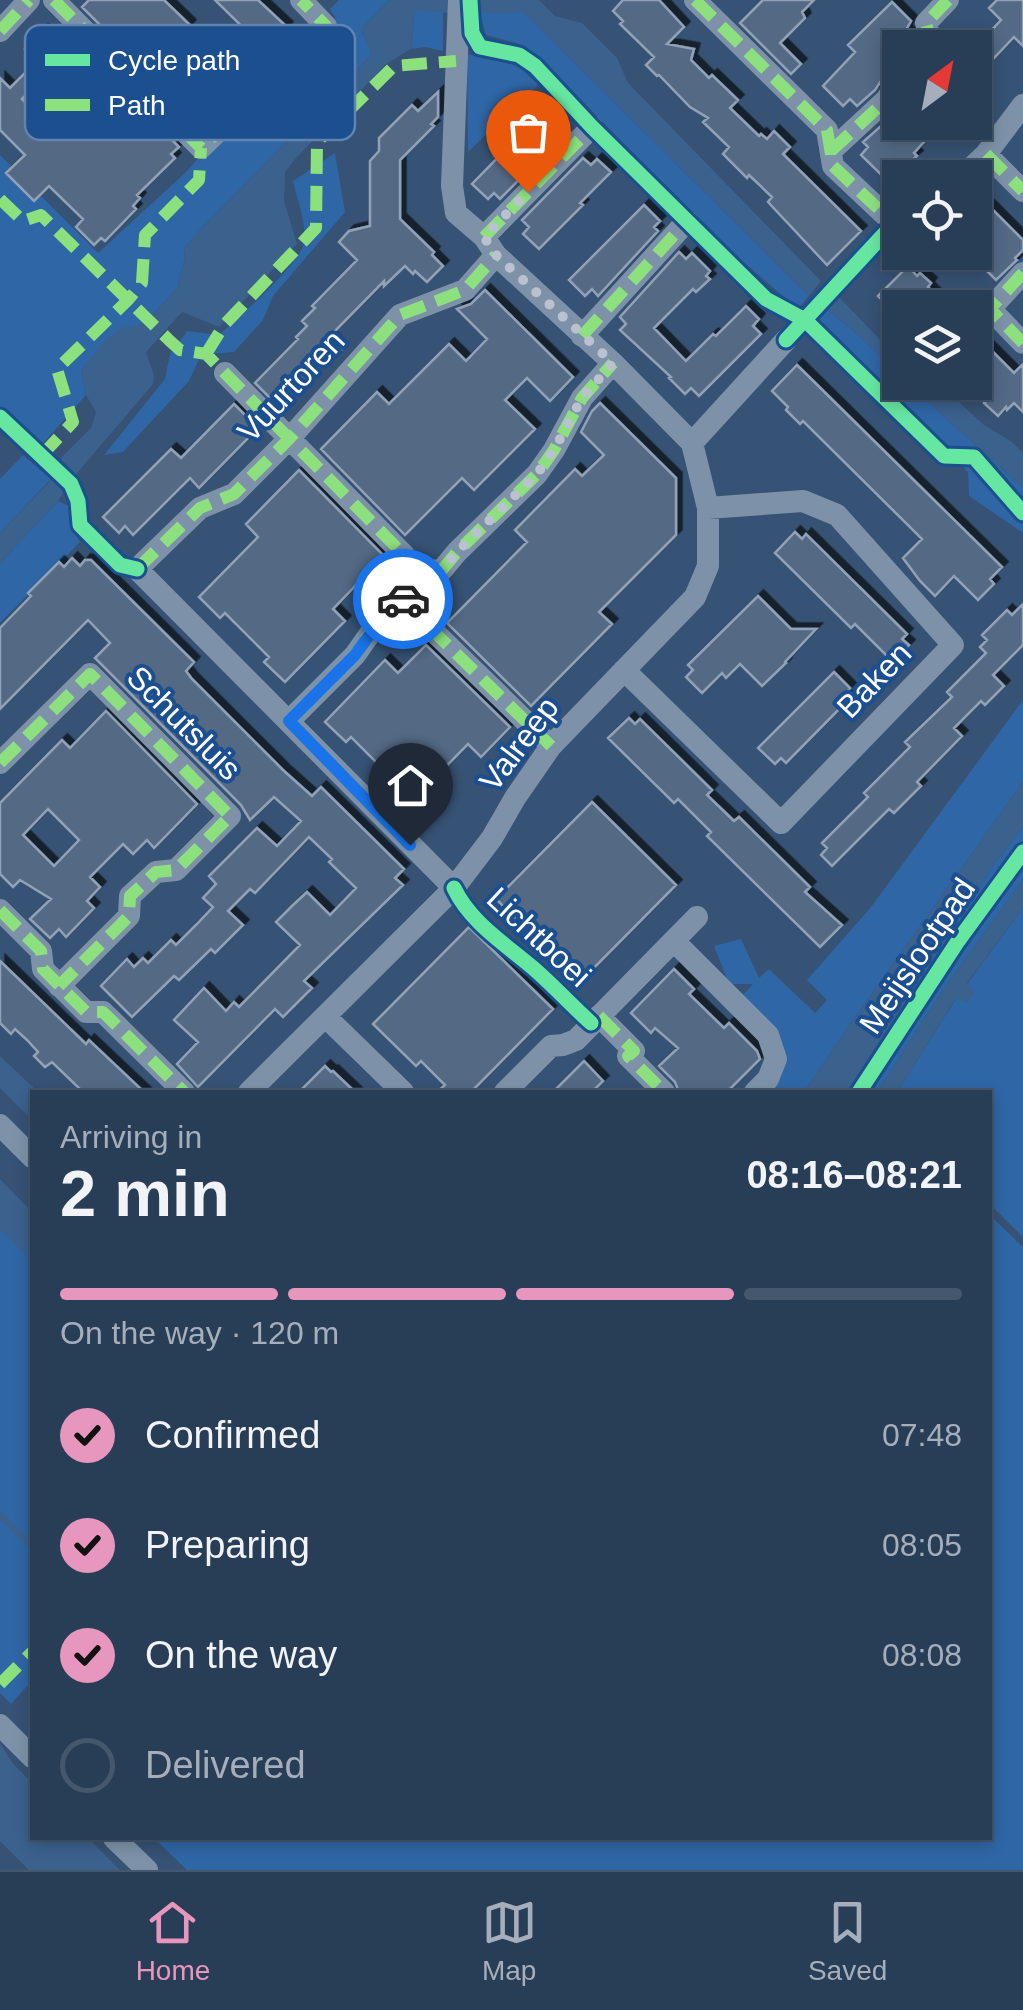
<!DOCTYPE html>
<meta charset="utf-8">
<style>
body{margin:0;font-family:Helvetica,sans-serif;background:#30455d;color:#f1f3f6;height:100vh;display:flex;flex-direction:column;font-size:38px;white-space:nowrap}
*{box-sizing:border-box;margin:0}
p{font-size:32px;color:#a5aeba}
.icon{flex:none;width:55px;height:55px;fill:none;stroke:currentColor;stroke-width:2;stroke-linecap:round;stroke-linejoin:round}
.map{position:relative;flex:1;overflow:hidden}
.drawer{position:absolute;left:30px;top:1090px;width:962px;height:750px;display:flex;flex-direction:column;background:#283e57;border-radius:0px;box-shadow:0 5px 15px #0003,0 0 0 2px #44576d}
.drawer>*{flex:none}
.needle{width:65px;rotate:32deg}
.fabs{position:absolute;left:882px;top:30px;display:grid;gap:20px}
.fabs a{display:grid;place-items:center;width:110px;height:110px;border-radius:0px;background:#283e57;box-shadow:0 5px 15px #0003,0 0 0 2px #44576d;font-size:50px}
.pin{position:absolute;display:grid;place-items:center;width:85px;height:85px;color:#fff;margin:-102px -42px;border-radius:50% 50% 50% 0;rotate:-45deg;box-shadow:0 0 10px #0007}
.pin .icon{rotate:45deg}
.courier{position:absolute;display:grid;place-items:center;width:100px;height:100px;margin:-50px;border:8px solid #1a73e8;border-radius:50%;background:#fff;color:#222;box-shadow:0 2px 12px #0007}
.summary em{font-style:normal;font-weight:700}
.summary div{display:flex;flex-direction:column-reverse}
.summary{display:flex;align-items:center;justify-content:space-between;height:170px;padding:0 30px}
h1{font-size:65px;font-weight:700;line-height:75px}
.bar{display:grid;grid-template-columns:repeat(4,1fr);gap:15px 10px;align-content:center;height:120px;padding:0 30px}
.bar i{height:12px;border-radius:8px;background:#44576d}
.bar .active{background:#e797bd}
.bar p{grid-column:span 4}
ol{padding:0 30px;list-style:none}
li{display:flex;align-items:center;gap:30px;height:110px}
li p{margin-inline-start:auto}
li .icon{padding:10px;border-radius:50%;background:#e797bd;color:#111;stroke-width:4}
li:last-child{color:#a5aeba}
li i{width:55px;height:55px;border:5px solid #44576d;border-radius:50%}
.tabs{display:flex;justify-content:space-around;align-items:center;height:140px;border-top:2px solid #44576d;background:#283e57;font-size:28px;color:#a5aeba}
.tabs a{display:grid;justify-items:center;gap:5px}
.tabs .active{color:#e797bd}
.map>svg:first-child{display:block}
</style>
<div class="map">
<svg width="1023" height="1870" viewBox="0 0 1023 1870">
<defs>
<filter id="shadow"><feDropShadow dx="5.5" dy="-5.5" stdDeviation="0" flood-color="#0009"/></filter>
</defs>
<rect width="100%" height="100%" fill="#365274"/>
<!-- green -->
<path fill="#2f66a5" d="M 339,0 L 389,0 L 361,29 L 372,54 L 196,234 L 185,248 L 184,262 L 177,288 L 143,325 L 124,328 L 115,334 L 81,370 L 86,395 L 39,448 L 0,407 L 0,155 L 98,253 L 185,173 L 210,145 L 267,93 L 281,90 L 332,38 L 335,17 L 330,9 Z
M 443,0 L 443,51 L 425,47 L 411,49 L 415,10 Z
M 480,12 L 524,13 L 537,25 L 809,296 L 798,309 L 720,242 L 538,56 L 517,43 L 486,35 Z
M 467,54 L 519,66 L 538,85 L 468,152 Z
M 335,153 L 345,212 L 273,296 L 263,320 L 234,352 L 201,355 L 189,381 L 123,452 L 104,455 L 165,379 L 170,354 L 187,331 L 219,335 C 237,319 300,264 304,243 C 307,224 297,199 293,181 Z
M 825,308 L 855,332 L 900,375 L 900,382 L 907,383 L 1023,488 L 1023,533 L 969,496 L 968,472 L 813,323 Z
M 23,455 L 51,479 L 0,533 L 0,479 Z
M 58,501 L 69,506 L 73,525 L 80,542 L 0,623 L 0,563 Z
M 1023,700 L 1023,782 L 849,1026 L 804,1092 L 764,1092 L 776,1073 L 740,998 L 753,984 L 729,984 L 714,946 L 741,939 L 759,978 L 769,969 L 815,1013 L 827,1000 L 807,980 L 871,907 Z
M 1023,827 L 1023,880 L 945,987 L 877,1092 L 847,1092 L 991,868 Z
M 1023,908 L 1023,1237 L 990,1204 L 990,1092 L 897,1092 L 957,997 L 968,1003 L 967,984 Z
M 990,1215 L 1023,1247 L 1023,1870 L 187,1870 L 154,1838 L 990,1838 Z
M 0,1227 L 32,1259 L 32,1681 L 11,1704 L 0,1693 Z"/>
<!-- water -->
<path fill="#3b618d" d="M 389,0 L 539,0 L 555,16 L 582,23 L 617,58 L 628,83 L 821,281 L 809,296 L 524,13 L 450,13 L 415,10 L 411,49 L 386,64 L 297,157 L 285,172 L 284,201 L 297,244 L 219,327 L 182,312 L 146,352 L 154,375 L 153,384 L 78,472 L 58,501 L 0,563 L 0,533 L 51,480 L 62,457 L 91,428 L 96,412 L 86,395 L 81,370 C 93,358 107,334 123,328 C 132,325 139,326 147,321 L 177,288 L 184,262 L 185,248 L 196,234 L 372,54 L 361,29 Z
M 836,294 L 895,355 L 900,356 L 900,375 L 855,332 L 825,308 Z
M 907,383 L 938,383 L 984,425 L 1012,442 L 1023,453 L 1023,488 Z
M 1023,782 L 1023,827 L 991,868 L 847,1092 L 804,1092 L 849,1026 Z
M 1023,880 L 1023,908 L 967,983 L 974,994 L 968,1003 L 956,998 L 897,1092 L 877,1092 L 945,987 Z
M 0,1056 L 38,1092 L 32,1092 L 32,1120 L 0,1088 Z
M 0,1179 L 32,1212 L 32,1262 L 0,1230 Z
M 0,1743 L 13,1764 L 32,1783 L 32,1838 L 88,1838 L 120,1870 L 29,1870 L 0,1841 Z"/>
<g fill="none" stroke-linecap="round" stroke-linejoin="round">
<!-- stream -->
<path stroke="#3b618d" stroke-width="6" d="M 0,1515 L 32,1547"/>
</g>
<!-- building -->
<path fill="#526984" stroke="#92a2b6" stroke-width="2.5" fill-rule="evenodd" filter="url(#shadow)" d="M 89,0 L 164,0 L 190,25 L 184,32 L 238,86 L 220,104 L 212,97 L 192,118 L 141,67 L 145,64 L 116,35 L 113,38 L 82,7 Z
M 215,0 L 258,0 L 287,27 L 283,31 L 291,38 L 273,57 Z
M 623,0 L 659,0 L 684,27 L 667,44 L 694,49 L 691,60 L 709,78 L 712,75 L 738,100 L 730,108 L 759,136 L 761,134 L 767,139 L 774,131 L 790,147 L 783,154 L 861,231 L 827,265 L 768,202 L 772,197 L 749,175 L 747,178 L 723,154 L 729,147 L 703,122 L 708,118 L 690,107 L 659,75 L 657,76 L 646,65 L 654,57 L 620,24 L 623,21 L 613,11 Z
M 763,0 L 814,0 L 802,12 L 805,18 L 780,43 L 801,64 L 791,74 L 740,23 Z
M 997,0 L 1023,0 L 1023,46 L 1014,37 L 975,78 L 975,40 L 987,52 L 988,34 L 1001,20 L 989,8 Z
M 892,2 L 911,21 L 906,30 L 913,37 L 907,48 L 900,48 L 900,65 L 888,71 L 875,90 L 857,106 L 850,99 L 843,106 L 823,86 L 855,52 L 848,45 Z
M 60,28 L 119,89 L 120,88 L 179,147 L 171,154 L 175,158 L 137,195 L 140,198 L 133,206 L 136,209 L 105,241 L 101,238 L 94,245 L 76,227 L 83,219 L 49,186 L 34,201 L 6,173 L 25,155 L 0,130 L 0,78 L 10,88 L 37,61 L 25,49 L 43,30 L 51,37 ZM 48,72 L 71,94 L 66,100 L 83,117 L 61,138 L 22,99 Z
M 438,92 L 438,117 L 431,124 L 434,126 L 400,160 L 400,219 L 434,252 L 432,255 L 443,266 L 427,282 L 415,271 L 413,274 L 405,266 L 384,286 L 384,281 L 330,336 L 342,349 L 331,358 L 329,356 L 279,407 L 255,383 L 298,339 L 296,337 L 307,326 L 302,321 L 315,308 L 312,306 L 357,260 L 339,242 L 349,231 L 370,226 L 370,161 L 379,151 L 379,138 L 412,105 L 418,111 Z
M 900,109 L 900,122 L 942,122 L 914,153 L 917,156 L 900,170 L 900,193 L 861,155 L 868,147 L 863,142 Z
M 549,111 L 562,124 L 556,131 L 562,136 L 500,199 L 494,193 L 488,199 L 472,184 L 516,139 L 519,142 Z
M 583,158 L 591,165 L 597,159 L 611,172 L 580,203 L 583,205 L 539,249 L 523,234 L 529,227 L 522,220 Z
M 975,192 L 1023,240 L 1023,250 L 1015,258 L 1017,260 L 996,280 L 975,259 Z
M 644,205 L 660,221 L 654,227 L 658,231 L 598,296 L 592,289 L 585,296 L 569,280 Z
M 679,252 L 686,259 L 692,253 L 710,271 L 706,276 L 710,279 L 696,292 L 693,289 L 654,328 L 686,361 L 713,334 L 716,336 L 746,306 L 759,319 L 753,326 L 761,334 L 699,396 L 691,388 L 685,394 L 669,378 L 671,377 L 620,330 L 626,324 L 620,317 Z
M 908,266 L 917,276 L 920,273 L 931,283 L 928,287 L 948,308 L 890,308 L 878,296 Z
M 485,290 L 573,377 L 550,401 L 527,378 L 505,400 L 535,429 L 474,490 L 462,478 L 405,535 L 321,449 L 377,392 L 389,404 L 449,344 L 466,361 L 487,339 L 457,309 L 471,304 Z
M 986,345 L 1014,373 L 1023,364 L 1023,412 L 1014,403 L 1007,410 L 1006,407 L 998,416 L 984,403 L 990,397 L 984,391 Z
M 797,365 L 1002,567 L 990,579 L 994,584 L 978,600 L 954,576 L 935,596 L 920,581 L 903,558 L 922,539 L 803,421 L 800,424 L 786,410 L 788,407 L 772,391 Z
M 600,403 L 676,478 L 676,535 L 599,612 L 612,624 L 531,706 L 447,623 L 527,542 L 515,530 L 575,469 L 582,476 L 604,455 L 581,432 L 592,411 Z
M 234,404 L 258,428 L 199,488 L 190,478 L 133,535 L 125,526 L 119,533 L 103,517 L 171,449 L 181,458 Z
M 299,470 L 384,556 L 333,609 L 345,621 L 285,682 L 264,662 L 269,657 L 225,613 L 220,618 L 199,597 L 258,537 L 246,524 Z
M 795,532 L 802,539 L 806,534 L 907,634 L 902,639 L 909,645 L 893,662 L 855,624 L 851,628 L 775,553 Z
M 72,558 L 80,566 L 85,560 L 91,560 L 95,564 L 194,662 L 186,671 L 192,679 L 284,771 L 312,796 L 321,787 L 404,869 L 395,878 L 403,885 L 304,981 L 312,988 L 283,1017 L 275,1009 L 198,1087 L 177,1064 L 198,1042 L 174,1020 L 204,988 L 226,1011 L 234,1002 L 239,1007 L 300,945 L 276,922 L 292,906 L 307,892 L 330,915 L 356,888 L 329,862 L 332,859 L 309,837 L 255,893 L 250,889 L 228,911 L 243,925 L 215,953 L 211,949 L 179,980 L 174,976 L 132,1017 L 101,986 L 127,959 L 134,967 L 143,958 L 148,963 L 171,940 L 176,945 L 196,925 L 213,907 L 203,898 L 216,884 L 209,876 L 257,828 L 277,846 L 301,821 L 274,797 L 250,820 L 241,805 L 95,658 L 110,643 L 88,620 L 0,709 L 0,628 L 31,596 L 28,593 L 59,562 L 64,567 Z
M 758,596 L 791,629 L 816,629 L 785,662 L 786,663 L 762,686 L 740,664 L 726,678 L 722,673 L 702,693 L 686,677 L 693,670 L 688,665 Z
M 1023,604 L 1023,645 L 993,675 L 1004,686 L 985,705 L 981,701 L 954,728 L 962,736 L 917,782 L 921,786 L 894,813 L 889,809 L 832,866 L 821,855 L 827,848 L 822,843 L 868,797 L 864,793 L 910,747 L 905,742 L 952,697 L 947,692 L 986,653 L 980,647 L 987,640 L 982,635 L 1007,610 L 1012,615 Z
M 426,645 L 510,727 L 481,757 L 468,744 L 409,804 L 386,782 L 391,777 L 351,737 L 346,742 L 325,722 L 385,660 L 398,673 Z
M 834,672 L 850,688 L 844,695 L 849,699 L 786,763 L 781,758 L 775,764 L 758,748 Z
M 106,711 L 197,804 L 154,848 L 147,840 L 133,854 L 123,844 L 90,877 L 100,887 L 87,901 L 94,908 L 66,937 L 59,929 L 50,938 L 30,919 L 51,899 L 20,880 L 13,887 L 0,874 L 0,803 L 62,740 L 70,748 ZM 48,809 L 79,840 L 54,866 L 23,835 Z
M 629,718 L 635,724 L 640,719 L 712,790 L 707,795 L 734,821 L 739,817 L 810,887 L 805,892 L 842,925 L 820,947 L 707,836 L 711,832 L 678,799 L 674,803 L 608,738 Z
M 592,802 L 676,885 L 579,983 L 560,963 L 565,958 L 543,937 L 539,941 L 496,899 Z
M 469,927 L 553,1009 L 471,1092 L 437,1092 L 445,1085 L 421,1061 L 416,1066 L 373,1024 Z
M 0,961 L 86,1044 L 89,1040 L 144,1092 L 83,1092 L 52,1062 L 45,1067 L 34,1056 L 38,1052 L 27,1040 L 15,1029 L 11,1034 L 0,1023 Z
M 674,969 L 694,989 L 689,994 L 724,1028 L 729,1023 L 757,1051 L 760,1059 L 727,1092 L 679,1092 L 675,1082 L 659,1066 L 678,1048 L 655,1028 L 651,1033 L 631,1013 Z
M 584,1061 L 603,1081 L 592,1092 L 553,1092 Z
M 325,1066 L 331,1072 L 333,1071 L 355,1092 L 299,1092 Z"/>
<g fill="none" stroke-linecap="round" stroke-linejoin="round">
<!-- street -->
<path stroke="#7d92a8" stroke-width="22" d="M 54,0 L 201,148 L 326,26 L 301,0
M 695,0 L 827,130 L 833,166 L 885,215 L 900,218
M 0,31 L 29,0
M 923,48 L 930,38 L 926,23 L 948,0
M 831,151 L 886,100 L 900,80
M 986,154 L 1023,191
M 961,178 L 986,154 L 1023,105
M 484,237 L 592,127
M 1023,273 L 990,309 L 1023,343
M 582,336 L 687,221
M 225,373 L 404,555 L 414,572
M 692,443 L 786,340
M 402,603 L 427,625 L 551,746
M 624,670 L 781,823 L 953,645 L 837,515 L 803,501 L 708,508
M 289,721 L 355,655 L 376,625 L 402,603 L 414,572 L 442,570 L 457,552 L 537,474 L 554,450 L 582,398 L 613,363
M 0,763 L 90,674 L 230,816 L 176,870 L 156,872 L 130,896 L 129,916 L 59,986
M 454,888 L 137,569 L 200,508 L 234,494 L 289,439 L 400,315 L 465,290 L 496,255
M 0,910 L 41,951 L 43,969 L 86,1012 L 103,1012 L 184,1092
M 674,941 L 768,1035 L 776,1059 L 768,1079 L 755,1092
M 599,1016 L 634,1051 L 628,1056 L 664,1092
M 326,1017 L 403,1092
M 249,1092 L 454,888 L 492,838 L 515,798 L 551,746 L 695,597 L 708,566 L 708,508 L 692,443 L 613,363 L 496,255 L 484,237 L 456,213 L 452,186 L 459,0
M 505,1092 L 551,1046 L 563,1045 L 576,1040 L 697,917
M 0,1125 L 32,1157
M 0,1725 L 32,1757
M 114,1838 L 147,1870"/>
<!-- quiet -->
<path stroke="#8de07e" stroke-width="12" stroke-dasharray="25 12" stroke-linecap="butt" d="M 54,0 L 201,148 L 326,26 L 301,0
M 695,0 L 827,130 L 833,166 L 885,215 L 898,219
M 0,31 L 29,0
M 923,48 L 930,38 L 926,23 L 948,0
M 831,151 L 886,100 L 900,80
M 986,154 L 1023,191
M 0,199 L 23,221 L 41,215 L 170,341 L 180,350 L 206,354 L 404,555 L 414,572
M 484,237 L 592,127
M 1023,273 L 990,309 L 1023,343
M 582,336 L 687,221
M 206,354 L 224,325 L 316,228 L 317,142 L 394,66 L 456,61
M 41,456 L 73,422 L 57,369 L 128,300 L 142,283 L 145,235 L 199,180 L 201,148
M 137,569 L 200,508 L 234,494 L 289,439 L 400,315 L 465,290 L 496,255
M 402,603 L 427,625 L 551,746
M 289,721 L 355,655 L 376,625 L 402,603 L 414,572 L 442,570 L 457,552 L 537,474 L 554,450 L 582,398 L 613,363
M 0,763 L 90,674 L 230,816 L 176,870 L 156,872 L 130,896 L 129,916 L 59,986
M 0,910 L 41,951 L 43,969 L 86,1012 L 103,1012 L 184,1092
M 599,1016 L 634,1051 L 628,1056 L 664,1092
M 0,1684 L 32,1652"/>
<defs>
<path id="cycleway" d="M 470,0 L 472,33 L 480,47 L 519,55 L 535,66 L 592,127 L 766,299 L 805,320 L 944,456 L 974,457 L 1023,513
M 786,340 L 898,219
M 0,417 L 71,484 L 78,501 L 80,525 L 120,565 L 137,569
M 454,888 C 470,922 505,944 532,967 C 553,985 571,1005 591,1023
M 859,1092 L 958,941 L 1023,852"/>
</defs>
<!-- cycleway casing -->
<use href="#cycleway" stroke="#1b4f8f" stroke-width="21"/>
<!-- cycleway -->
<use href="#cycleway" stroke="#66e7a1" stroke-width="15"/>
</g>
<g fill="none" stroke-linecap="round" stroke-linejoin="round">
<!-- done -->
<path stroke="#b9c2ce" stroke-width="10" stroke-dasharray="0 18" d="M 403,599 L 414,572 L 442,570 L 457,552 L 537,474 L 554,450 L 582,398 L 613,363 L 496,255 L 484,237 L 528,192"/>
<!-- route -->
<path stroke="#1a73e8" stroke-width="12" d="M 403,599 L 376,626 L 355,655 L 289,721 L 410,845"/>
</g>
<g text-anchor="middle" stroke-width="8" stroke-linejoin="round" paint-order="stroke">
<!-- street labels -->
<g font-size="32" fill="#fff" stroke="#1b4f8f">
<text transform="translate(291 386) rotate(-47)" y="11">Vuurtoren</text>
<text transform="translate(874 680) rotate(-46)" y="11">Baken</text>
<text transform="translate(184 723) rotate(45)" y="11">Schutsluis</text>
<text transform="translate(519 744) rotate(-53)" y="11">Valreep</text>
<text transform="translate(539 937) rotate(43)" y="11">Lichtboei</text>
<text transform="translate(917 956) rotate(-56)" y="11">Meijslootpad</text>
</g>
</g>
<!-- legend -->
<rect x="25" y="25" width="330" height="115" rx="15" fill="#1b4f8f" stroke="#5f84b1" stroke-width="2.5"/>
<rect x="45" y="54" width="45" height="12" fill="#66e7a1"/>
<rect x="45" y="99" width="45" height="12" fill="#8de07e"/>
<g font-size="28" fill="#fff">
<text x="108" y="70">Cycle path</text>
<text x="108" y="115">Path</text>
</g>
</svg>
<div class="fabs">
<a><svg class="needle" viewBox="-14 -14 28 28"><path d="M0-13l5 13h-10z" fill="#e53935"/><path d="M0 13l5-13h-10z" fill="#a5aeba"/></svg></a>
<a><svg class="icon" aria-label="locate" viewBox="0 0 24 24"><circle cx="12" cy="12" r="6"/><path d="M12 2v4M12 18v4M2 12h4M18 12h4"/></svg></a>
<a><svg class="icon" aria-label="layers" viewBox="0 0 24 24"><path d="M12 4l9 5-9 5-9-5zM3 14l9 5 9-5"/></svg></a>
</div>
<div class="pin" style="left:528px;top:192px;background:#ea580c"><svg class="icon" aria-label="bag" viewBox="0 0 24 24"><path d="M5 8h14l-1 12H6zM9 8a3 3 0 0 1 6 0"/></svg></div>
<div class="pin" style="left:410px;top:845px;background:#1f2937"><svg class="icon" aria-label="home" viewBox="0 0 24 24"><path d="M3 11l9-7 9 7M6 9v11h12V9"/></svg></div>
<div class="courier" style="left:403px;top:599px"><svg class="icon" aria-label="car" viewBox="0 0 24 24"><path d="M5 17H2v-5l4-1 3-4h7l3 4 3 1v5h-3M9 17h6M6 11h13"/><circle cx="7" cy="17" r="2"/><circle cx="17" cy="17" r="2"/></svg></div>
<section class="drawer">
<div class="summary"><div><h1>2 min</h1><p>Arriving in</p></div><em>08:16–08:21</em></div>
<div class="bar"><i class="active"></i><i class="active"></i><i class="active"></i><i></i><p>On the way · 120 m</p></div>
<ol>
<li><svg class="icon" aria-label="check" viewBox="0 0 24 24"><path d="M5 12l5 5 9-10"/></svg>Confirmed<p>07:48</p></li>
<li><svg class="icon" aria-label="check" viewBox="0 0 24 24"><path d="M5 12l5 5 9-10"/></svg>Preparing<p>08:05</p></li>
<li><svg class="icon" aria-label="check" viewBox="0 0 24 24"><path d="M5 12l5 5 9-10"/></svg>On the way<p>08:08</p></li>
<li><i></i>Delivered</li>
</ol>
</section>
</div>
<nav class="tabs">
<a class="active"><svg class="icon" aria-label="home" viewBox="0 0 24 24"><path d="M3 11l9-7 9 7M6 9v11h12V9"/></svg>Home</a>
<a><svg class="icon" aria-label="map" viewBox="0 0 24 24"><path d="M3 6l6-2 6 2 6-2v14l-6 2-6-2-6 2zM9 4v14M15 6v14"/></svg>Map</a>
<a><svg class="icon" aria-label="saved" viewBox="0 0 24 24"><path d="M7 4h10v16l-5-4-5 4z"/></svg>Saved</a>
</nav>
